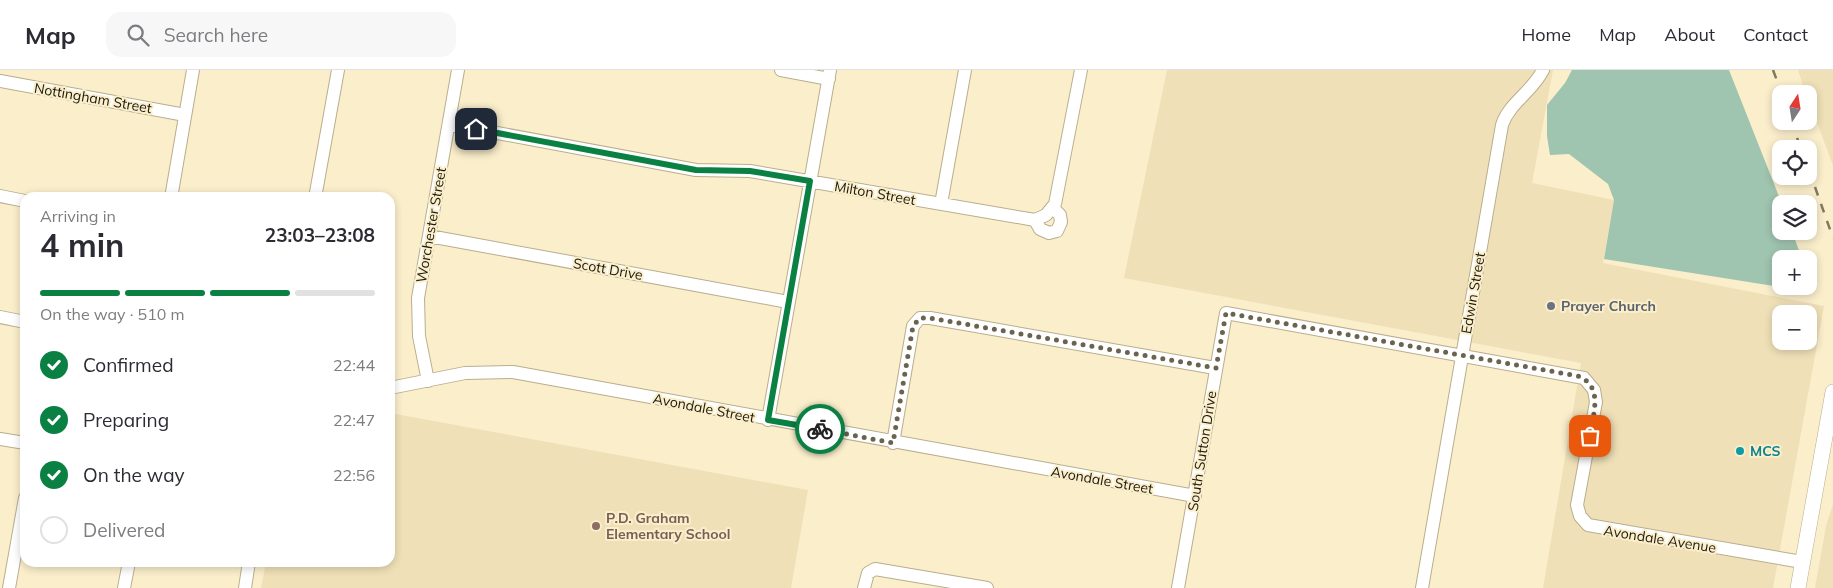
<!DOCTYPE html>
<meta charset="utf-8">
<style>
body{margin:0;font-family:Mulish,sans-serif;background:#f7f7f7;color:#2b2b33;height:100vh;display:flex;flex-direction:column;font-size:19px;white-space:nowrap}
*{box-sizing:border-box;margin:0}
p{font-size:16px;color:#7c7c81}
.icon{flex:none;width:28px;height:28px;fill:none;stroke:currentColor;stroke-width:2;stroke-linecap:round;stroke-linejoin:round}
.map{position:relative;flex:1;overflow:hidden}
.sheet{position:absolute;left:20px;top:122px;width:375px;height:375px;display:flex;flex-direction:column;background:#fff;border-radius:15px;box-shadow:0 2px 8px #0003}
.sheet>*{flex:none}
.needle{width:32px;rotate:12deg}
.buttons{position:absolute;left:1772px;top:15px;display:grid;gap:10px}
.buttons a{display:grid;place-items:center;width:45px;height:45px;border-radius:10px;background:#fff;box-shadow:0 2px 8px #0003;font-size:25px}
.pin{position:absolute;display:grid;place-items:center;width:42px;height:42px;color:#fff;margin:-21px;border-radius:10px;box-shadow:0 2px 8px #0006}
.courier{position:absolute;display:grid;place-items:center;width:50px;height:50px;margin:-25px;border:4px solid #0b8043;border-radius:50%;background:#fff;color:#222;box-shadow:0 1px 6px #0007}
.headline em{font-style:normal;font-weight:700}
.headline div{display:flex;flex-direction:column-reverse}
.headline{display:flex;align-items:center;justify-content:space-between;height:85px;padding:0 20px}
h1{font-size:32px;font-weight:700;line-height:38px}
.bar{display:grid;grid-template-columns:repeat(4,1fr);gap:8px 5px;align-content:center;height:60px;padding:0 20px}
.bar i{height:6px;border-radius:4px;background:#e1e1e2}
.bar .selected{background:#0b8043}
.bar p{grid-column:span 4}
ol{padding:0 20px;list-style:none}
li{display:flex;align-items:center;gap:15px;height:55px}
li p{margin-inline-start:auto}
li .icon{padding:5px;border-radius:50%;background:#0b8043;color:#fff;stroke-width:4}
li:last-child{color:#7c7c81}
li i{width:28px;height:28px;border:2px solid #e1e1e2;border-radius:50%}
header{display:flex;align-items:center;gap:30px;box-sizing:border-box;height:70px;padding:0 25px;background:#fff;border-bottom:1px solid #e1e1e2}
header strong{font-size:24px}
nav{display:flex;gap:28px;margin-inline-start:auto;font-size:18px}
.search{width:350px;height:45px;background:#f7f7f7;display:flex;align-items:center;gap:12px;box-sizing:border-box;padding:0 18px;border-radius:15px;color:#7c7c81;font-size:19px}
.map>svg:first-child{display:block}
</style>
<header>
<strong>Map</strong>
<div class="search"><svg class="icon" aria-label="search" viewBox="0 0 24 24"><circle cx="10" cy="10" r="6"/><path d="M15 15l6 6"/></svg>Search here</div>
<nav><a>Home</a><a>Map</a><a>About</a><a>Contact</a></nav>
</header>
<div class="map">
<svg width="1833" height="518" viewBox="0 0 1833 518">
<rect width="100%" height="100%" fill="#faeecb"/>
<!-- built -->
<path fill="#efe0b7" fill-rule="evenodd" d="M 1167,0 L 1553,0 L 1532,113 L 1614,130 L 1603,193 L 1824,236 L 1773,518 L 1543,518 L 1581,293 L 1124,208 ZM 1781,244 L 1809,244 L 1809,271 L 1781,271 Z
M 1798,0 L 1833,0 L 1833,96 L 1809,30 L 1809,24 L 1806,24 Z
M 390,343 L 808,420 L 791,518 L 261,518 L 266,493 L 390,492 Z
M 1833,434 L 1833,518 L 1815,518 L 1826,456 Z"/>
<!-- forest -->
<path fill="#9fc4af" d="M 1572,0 L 1729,0 L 1782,134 L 1781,161 L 1792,161 L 1802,189 L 1781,189 L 1781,216 L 1796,216 L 1793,219 L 1604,189 L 1614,130 L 1608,114 L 1569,84 L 1550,85 L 1547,66 L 1547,35 L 1565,13 Z"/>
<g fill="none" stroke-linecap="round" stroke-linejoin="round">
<defs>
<path id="minor" d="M 781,0 L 829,9
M 0,11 L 185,45
M 449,54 L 696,100 L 750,101 L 1035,150 L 1046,145 L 1055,134 L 1081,0
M 0,126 L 25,131
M 171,128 L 193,0
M 315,128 L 338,0
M 941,134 L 965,0
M 1035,150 L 1040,159 L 1049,163 L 1057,161 L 1061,152 L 1060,145 L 1053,138
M 429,166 L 788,232
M 0,247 L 25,252
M 428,311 L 419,266 L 418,228 L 458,0
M 390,318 L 465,303 L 513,302 L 1195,426
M 768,350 L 830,0
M 0,369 L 25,373
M 893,373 L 913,256 L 920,248 L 930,248 L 1215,298
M 9,518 L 25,428
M 124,518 L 129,492
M 245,518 L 249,492
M 864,518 L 868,503 L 875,499 L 987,518
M 1178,518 L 1226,243 L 1584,308 L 1594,320 L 1596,332 L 1577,435 L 1580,446 L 1588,455 L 1802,492
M 1422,518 L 1502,55 C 1509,33 1533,21 1543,0"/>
<path id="major" d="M 1798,518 L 1833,322"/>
</defs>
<!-- minor casing -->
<use href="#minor" stroke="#b9ae8d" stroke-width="14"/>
<!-- major casing -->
<use href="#major" stroke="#b9ae8d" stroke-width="16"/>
<!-- minor -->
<use href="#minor" stroke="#fff" stroke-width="12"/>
<!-- major -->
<use href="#major" stroke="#fff" stroke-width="15"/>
<!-- rail -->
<path stroke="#807962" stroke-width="2.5" stroke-dasharray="9 9" stroke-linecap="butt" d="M 1773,0 L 1782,24
M 1791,51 L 1801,79
M 1809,100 L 1833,168"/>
</g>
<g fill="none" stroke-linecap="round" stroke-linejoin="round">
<!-- done -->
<path stroke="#6a644f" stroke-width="5" stroke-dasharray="0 9" d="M 820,359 L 893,373 L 913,256 L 920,248 L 930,248 L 1216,298 L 1226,243 L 1578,306 C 1604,316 1593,344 1590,366"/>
<!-- route -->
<path stroke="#0b8043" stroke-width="6" d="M 476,59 L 696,100 L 750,101 L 810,111 L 768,350 L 820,359"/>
</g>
<!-- markers -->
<circle fill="#6b7280" stroke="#faeecb" stroke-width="2" cx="1551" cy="236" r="5"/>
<circle fill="#0f9aa8" stroke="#faeecb" stroke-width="2" cx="1740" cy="381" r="5"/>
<circle fill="#8d6e63" stroke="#faeecb" stroke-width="2" cx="596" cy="456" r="5"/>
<g text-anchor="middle" stroke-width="4" stroke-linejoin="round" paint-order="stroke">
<!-- street labels -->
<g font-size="14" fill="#1d190c" stroke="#faeecb">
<text transform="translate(93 28) rotate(10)" y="5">Nottingham Street</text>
<text transform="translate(875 123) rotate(10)" y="5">Milton Street</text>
<text transform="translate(431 155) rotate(-80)" y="5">Worchester Street</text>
<text transform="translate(608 199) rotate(10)" y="5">Scott Drive</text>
<text transform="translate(1473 223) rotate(-80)" y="5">Edwin Street</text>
<text transform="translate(704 338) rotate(11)" y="5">Avondale Street</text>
<text transform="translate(1202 381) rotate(-81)" y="5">South Sutton Drive</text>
<text transform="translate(1102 410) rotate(10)" y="5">Avondale Street</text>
<text transform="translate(1660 469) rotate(9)" y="5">Avondale Avenue</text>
</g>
<!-- worship labels -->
<g font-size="14" font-weight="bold" fill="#5b616d" stroke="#faeecb" text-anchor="start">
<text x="1561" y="241">Prayer Church</text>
</g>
<!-- culture labels -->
<g font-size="14" font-weight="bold" fill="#0d838f" stroke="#faeecb" text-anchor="start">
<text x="1750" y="386">MCS</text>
</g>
<!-- education labels -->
<g font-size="14" font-weight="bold" fill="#785e54" stroke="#faeecb" text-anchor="start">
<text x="606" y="453">P.D. Graham<tspan x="606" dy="16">Elementary School</tspan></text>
</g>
</g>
</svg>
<div class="buttons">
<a><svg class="needle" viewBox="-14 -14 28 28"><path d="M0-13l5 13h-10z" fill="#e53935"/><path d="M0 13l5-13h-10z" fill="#7c7c81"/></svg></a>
<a><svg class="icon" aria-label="locate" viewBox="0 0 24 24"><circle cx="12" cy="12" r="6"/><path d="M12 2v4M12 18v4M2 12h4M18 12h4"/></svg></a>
<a><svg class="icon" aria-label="layers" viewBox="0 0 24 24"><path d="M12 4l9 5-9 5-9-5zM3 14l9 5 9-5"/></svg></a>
<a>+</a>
<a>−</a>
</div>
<div class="pin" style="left:1590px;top:366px;background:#ea580c"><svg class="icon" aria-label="bag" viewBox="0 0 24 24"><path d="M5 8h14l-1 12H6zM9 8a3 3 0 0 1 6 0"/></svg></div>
<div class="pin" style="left:476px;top:59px;background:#1f2937"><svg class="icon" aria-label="home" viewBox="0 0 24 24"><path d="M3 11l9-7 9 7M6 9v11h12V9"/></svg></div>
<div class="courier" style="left:820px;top:359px"><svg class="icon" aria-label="bike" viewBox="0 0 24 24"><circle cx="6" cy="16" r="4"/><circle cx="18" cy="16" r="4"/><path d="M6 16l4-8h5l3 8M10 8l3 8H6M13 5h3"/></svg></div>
<section class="sheet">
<div class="headline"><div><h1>4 min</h1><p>Arriving in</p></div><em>23:03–23:08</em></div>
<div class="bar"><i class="selected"></i><i class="selected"></i><i class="selected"></i><i></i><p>On the way · 510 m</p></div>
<ol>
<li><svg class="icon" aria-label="check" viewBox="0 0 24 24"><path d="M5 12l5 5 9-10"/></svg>Confirmed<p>22:44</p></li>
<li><svg class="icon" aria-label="check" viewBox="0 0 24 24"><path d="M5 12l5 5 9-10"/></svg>Preparing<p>22:47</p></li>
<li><svg class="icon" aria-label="check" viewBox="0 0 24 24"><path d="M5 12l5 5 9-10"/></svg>On the way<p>22:56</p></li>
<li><i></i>Delivered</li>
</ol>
</section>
</div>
